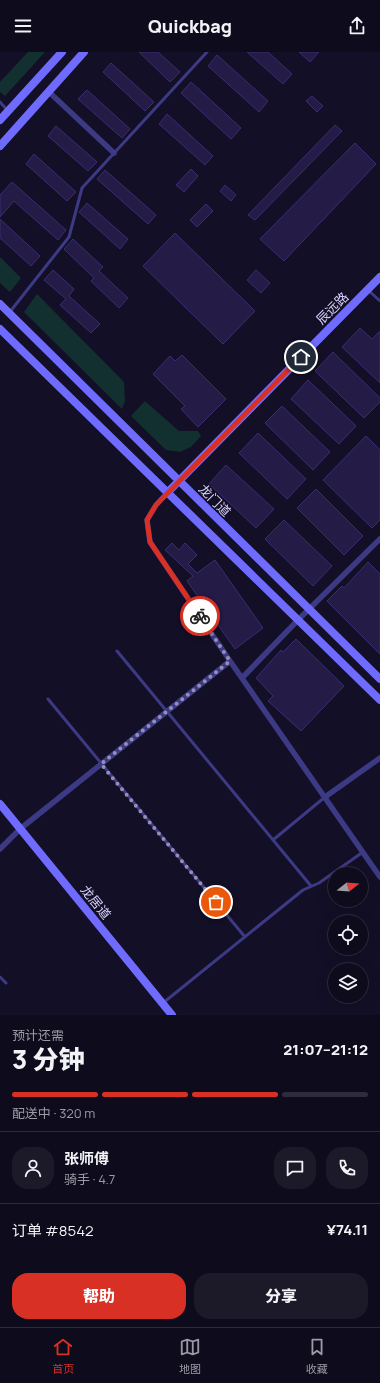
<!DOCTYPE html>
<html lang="zh">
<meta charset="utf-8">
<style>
body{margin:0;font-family:Manrope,"Noto Sans SC",sans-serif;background:#1c1929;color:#f1f3f6;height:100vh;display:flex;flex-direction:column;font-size:15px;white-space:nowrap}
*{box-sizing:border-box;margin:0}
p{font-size:13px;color:#9b9ba3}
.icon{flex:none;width:22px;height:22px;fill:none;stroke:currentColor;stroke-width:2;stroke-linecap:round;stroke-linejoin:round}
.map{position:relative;height:963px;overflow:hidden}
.drawer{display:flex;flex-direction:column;background:#0e0b1c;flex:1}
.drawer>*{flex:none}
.needle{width:26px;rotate:73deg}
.controls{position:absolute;left:328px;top:815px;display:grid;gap:8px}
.controls a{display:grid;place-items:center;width:40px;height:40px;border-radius:50%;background:#0e0b1c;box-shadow:0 4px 16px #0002,0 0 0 1px #2e2b3b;font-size:20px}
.pin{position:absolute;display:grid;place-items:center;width:34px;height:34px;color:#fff;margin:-17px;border:2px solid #fff;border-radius:50%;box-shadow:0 1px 4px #0007}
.courier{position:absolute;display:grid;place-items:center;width:40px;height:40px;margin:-20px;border:3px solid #d93025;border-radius:50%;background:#fff;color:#222;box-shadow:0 1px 5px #0007}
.summary em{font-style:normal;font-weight:800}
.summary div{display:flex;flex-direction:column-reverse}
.summary{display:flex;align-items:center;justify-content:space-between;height:68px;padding:0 12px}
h1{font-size:26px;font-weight:800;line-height:30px}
.bar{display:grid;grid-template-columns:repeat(4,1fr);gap:6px 4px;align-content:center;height:48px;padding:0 12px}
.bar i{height:5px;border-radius:3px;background:#2e2b3b}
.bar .active{background:#d93025}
.bar p{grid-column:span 4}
.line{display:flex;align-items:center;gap:10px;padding:0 12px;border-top:1px solid #2e2b3b}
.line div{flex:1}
.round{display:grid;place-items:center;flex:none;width:42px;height:42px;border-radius:16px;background:#1c1929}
.action{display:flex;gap:8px;margin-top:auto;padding:8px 12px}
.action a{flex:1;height:46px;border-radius:16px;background:#d93025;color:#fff;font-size:16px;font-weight:800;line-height:46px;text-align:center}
.action a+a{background:#1c1929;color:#f1f3f6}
header{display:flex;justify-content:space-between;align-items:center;height:52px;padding:0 12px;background:#0e0b1c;font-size:18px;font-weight:800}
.menu{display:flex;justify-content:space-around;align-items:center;height:56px;border-top:1px solid #2e2b3b;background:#0e0b1c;font-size:11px;color:#9b9ba3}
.menu a{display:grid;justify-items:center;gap:2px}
.menu .active{color:#d93025}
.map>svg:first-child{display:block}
</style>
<header><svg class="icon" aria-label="menu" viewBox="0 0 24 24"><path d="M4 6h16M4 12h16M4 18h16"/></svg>Quickbag<svg class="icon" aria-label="share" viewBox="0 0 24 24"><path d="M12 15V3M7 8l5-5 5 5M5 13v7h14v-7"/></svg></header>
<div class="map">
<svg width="380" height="963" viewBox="0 0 380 963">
<rect width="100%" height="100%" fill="#130f26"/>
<!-- green -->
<path fill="#12302f" d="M 28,0 L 45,0 L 5,44 L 0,40 L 0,30 Z
M 0,205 L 21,226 L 10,240 L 0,231 Z
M 37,242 L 124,330 L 125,349 L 122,357 L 24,260 Z
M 145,349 L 179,379 L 198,379 L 201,384 L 191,395 L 180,400 L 166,398 L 131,364 Z"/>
<!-- building -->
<path fill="#241b47" stroke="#3b2d73" d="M 139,0 L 158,0 L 180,20 L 170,30 Z
M 247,0 L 268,0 L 292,22 L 283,32 Z
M 299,0 L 319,0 L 310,10 Z
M 217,3 L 268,49 L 259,60 L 208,14 Z
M 111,11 L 154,50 L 145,59 L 103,20 Z
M 191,30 L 241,76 L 231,87 L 181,41 Z
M 87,38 L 130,77 L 122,86 L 78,47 Z
M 312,44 L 323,54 L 317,60 L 306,49 Z
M 167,62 L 213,104 L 205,113 L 159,72 Z
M 335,73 L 342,79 L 255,168 L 248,163 Z
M 56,74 L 97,110 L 88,119 L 48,84 Z
M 355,91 L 376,112 L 284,209 L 260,187 Z
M 34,102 L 76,140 L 67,149 L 26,112 Z
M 191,117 L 198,124 L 184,140 L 176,133 Z
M 105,118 L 156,163 L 148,172 L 97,127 Z
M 12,130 L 66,178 L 58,188 L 14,149 L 0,165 L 0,143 Z
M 225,133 L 236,143 L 231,149 L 220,139 Z
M 87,151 L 128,187 L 120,197 L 79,160 Z
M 206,152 L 213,159 L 197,175 L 190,168 Z
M 0,167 L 40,204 L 31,214 L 0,186 Z
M 175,181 L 255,259 L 223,292 L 143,214 Z
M 73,187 L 103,215 L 99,219 L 128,246 L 119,256 L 91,229 L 94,226 L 64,197 Z
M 53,218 L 74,237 L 69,244 L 100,272 L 91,281 L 60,253 L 66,247 L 44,228 Z
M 256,218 L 270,231 L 261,241 L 247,228 Z
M 360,276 L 372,287 L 380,279 L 380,331 L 342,295 Z
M 333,300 L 380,346 L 380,350 L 364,366 L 315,319 Z
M 182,303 L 226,347 L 198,375 L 181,357 L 185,354 L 153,322 L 170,304 L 175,309 Z
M 308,328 L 356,374 L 339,392 L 291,347 Z
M 282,354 L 330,400 L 313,418 L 265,371 Z
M 258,381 L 306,427 L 287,447 L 239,401 Z
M 366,384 L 380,398 L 380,468 L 372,476 L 323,428 Z
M 226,413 L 274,457 L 256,476 L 209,432 Z
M 316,437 L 363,484 L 344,503 L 297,456 Z
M 284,468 L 332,514 L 313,534 L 265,487 Z
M 172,491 L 179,498 L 185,491 L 197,503 L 188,512 L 197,521 L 215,508 L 263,576 L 235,597 L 187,529 L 193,524 L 165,498 Z
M 368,510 L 380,522 L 380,602 L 327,549 L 342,534 L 344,536 Z
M 296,587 L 344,634 L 301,679 L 268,649 L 273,644 L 256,626 L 281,598 L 283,600 Z"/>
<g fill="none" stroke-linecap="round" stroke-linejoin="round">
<!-- lane -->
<path stroke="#3d3a85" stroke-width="3" d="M 0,50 L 8,59
M 368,238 L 380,249
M 9,261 L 69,185 L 82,136 L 207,0
M 117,599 L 311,834
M 48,647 L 245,885
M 273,788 L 325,745
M 0,925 L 6,931
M 163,951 L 303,838 L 319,831 L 363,800"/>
<!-- street -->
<path stroke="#3d3a85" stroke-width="5.5" d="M 49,40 L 114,101
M 167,441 L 156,453 L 147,468 L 150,490 L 230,609 L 380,825
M 242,626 L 298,568 L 380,487
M 325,745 L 380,706
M 0,797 L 20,777 L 230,609"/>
<!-- secondary -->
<path stroke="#6f6bff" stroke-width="8" d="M 0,68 L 62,0
M 0,94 L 84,0
M 0,252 L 380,627
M 0,277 L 380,648
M 167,441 L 380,225
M 0,752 L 172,963"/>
</g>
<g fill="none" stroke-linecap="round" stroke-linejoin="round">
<!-- done -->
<path stroke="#948fb3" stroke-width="4" stroke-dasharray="0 7.2" d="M 200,564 L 230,609 L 101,712 L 216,850"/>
<!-- route -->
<path stroke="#d93025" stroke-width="5" d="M 200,564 L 150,490 L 147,468 L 156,453 L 301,305"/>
</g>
<g text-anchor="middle" stroke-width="3" stroke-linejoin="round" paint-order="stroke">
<!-- street labels -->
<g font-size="13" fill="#d9d4ff" stroke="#130f26">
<text transform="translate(332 256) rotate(-45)" y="5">辰远路</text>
<text transform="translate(215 448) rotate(45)" y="5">龙门道</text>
<text transform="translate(96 850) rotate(51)" y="5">龙居道</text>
</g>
</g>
</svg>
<div class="controls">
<a><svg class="needle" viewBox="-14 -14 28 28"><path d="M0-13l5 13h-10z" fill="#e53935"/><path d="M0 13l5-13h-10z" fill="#9b9ba3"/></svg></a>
<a><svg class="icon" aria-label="locate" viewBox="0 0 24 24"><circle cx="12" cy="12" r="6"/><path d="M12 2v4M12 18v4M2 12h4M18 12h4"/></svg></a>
<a><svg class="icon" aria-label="layers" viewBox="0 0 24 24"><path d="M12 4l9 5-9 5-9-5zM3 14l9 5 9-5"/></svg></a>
</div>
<div class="pin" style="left:216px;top:850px;background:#ea580c"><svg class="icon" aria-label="bag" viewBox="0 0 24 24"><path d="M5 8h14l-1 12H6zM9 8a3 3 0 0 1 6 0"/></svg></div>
<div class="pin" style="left:301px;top:305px;background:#1f2937"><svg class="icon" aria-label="home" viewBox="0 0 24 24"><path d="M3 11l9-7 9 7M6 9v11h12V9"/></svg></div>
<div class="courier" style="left:200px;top:564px"><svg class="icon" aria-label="bike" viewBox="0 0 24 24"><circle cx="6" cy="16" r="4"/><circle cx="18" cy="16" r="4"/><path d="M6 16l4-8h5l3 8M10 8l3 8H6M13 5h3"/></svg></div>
</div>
<section class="drawer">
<div class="summary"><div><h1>3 分钟</h1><p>预计还需</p></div><em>21:07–21:12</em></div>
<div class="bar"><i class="active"></i><i class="active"></i><i class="active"></i><i></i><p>配送中 · 320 m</p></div>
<div class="line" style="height:72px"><a class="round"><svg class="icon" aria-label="person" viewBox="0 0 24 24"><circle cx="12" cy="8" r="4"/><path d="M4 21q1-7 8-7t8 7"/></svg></a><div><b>张师傅</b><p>骑手 · 4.7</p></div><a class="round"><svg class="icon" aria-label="chat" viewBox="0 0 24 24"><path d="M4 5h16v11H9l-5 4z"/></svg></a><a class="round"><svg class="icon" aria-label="phone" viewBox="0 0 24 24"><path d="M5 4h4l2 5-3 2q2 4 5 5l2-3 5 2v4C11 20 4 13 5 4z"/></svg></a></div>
<div class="line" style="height:52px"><div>订单 #8542</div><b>¥74.11</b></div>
<div class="action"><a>帮助</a><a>分享</a></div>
</section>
<nav class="menu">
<a class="active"><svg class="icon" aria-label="home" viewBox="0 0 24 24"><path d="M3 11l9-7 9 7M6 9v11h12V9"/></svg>首页</a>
<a><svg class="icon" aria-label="map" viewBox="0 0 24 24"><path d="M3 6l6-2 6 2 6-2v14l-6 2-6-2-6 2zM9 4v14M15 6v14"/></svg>地图</a>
<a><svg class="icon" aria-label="saved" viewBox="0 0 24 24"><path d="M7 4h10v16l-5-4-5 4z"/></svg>收藏</a>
</nav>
